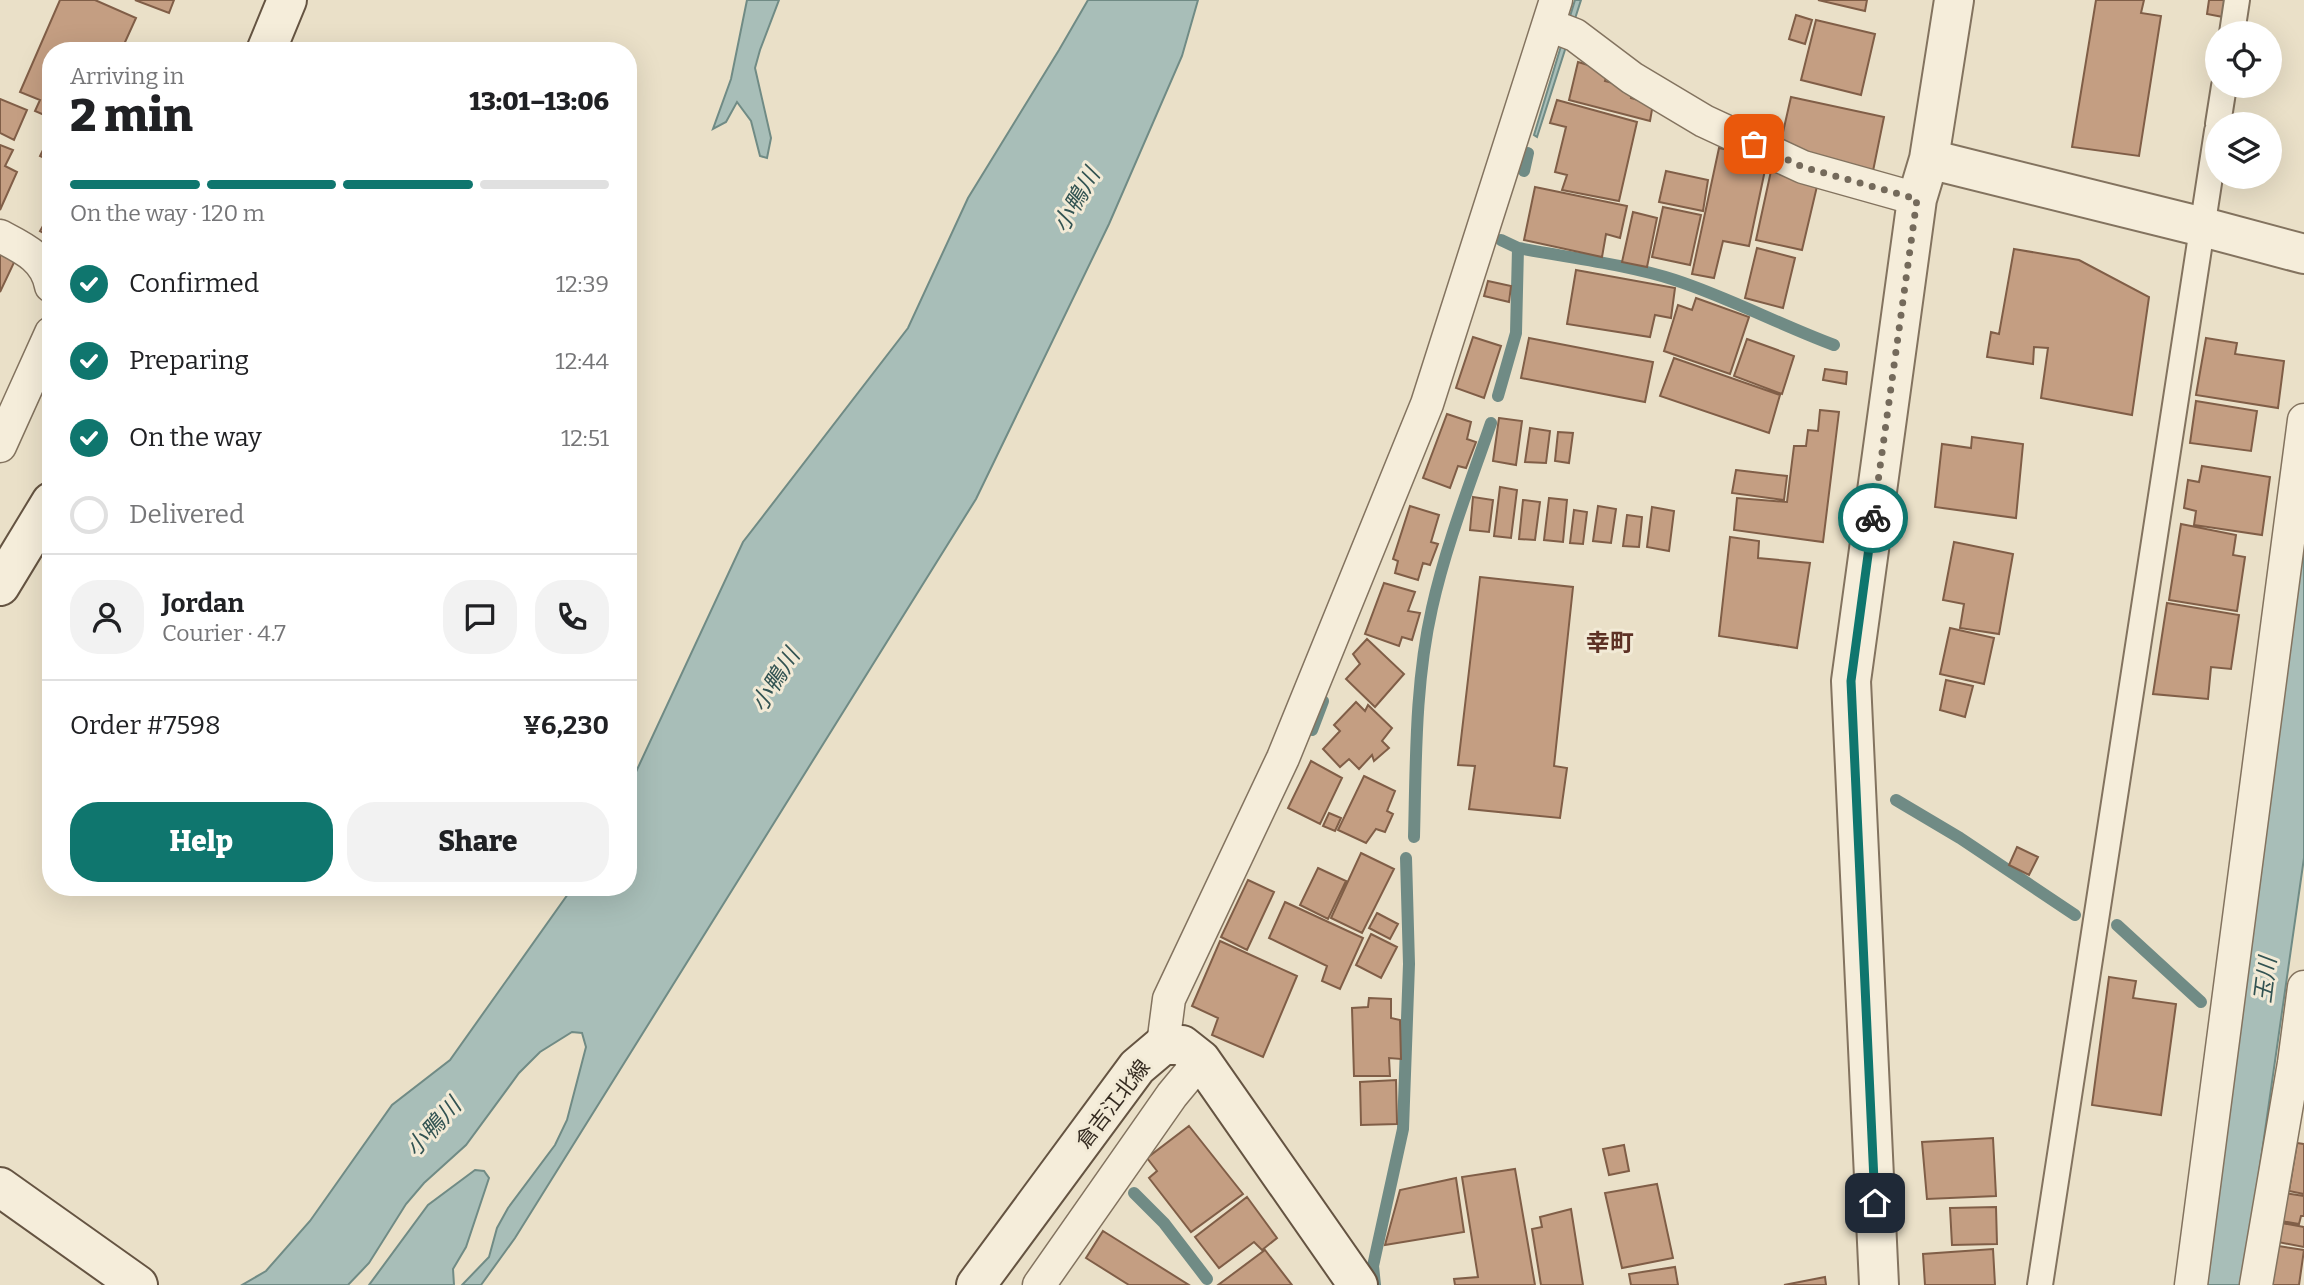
<!DOCTYPE html>
<meta charset="utf-8">
<style>
body{margin:0;font-family:Bitter,"Noto Sans JP",serif;background:#f2f2f2;color:#202124;height:100vh;display:flex;flex-direction:column;font-size:26px;white-space:nowrap}
*{box-sizing:border-box;margin:0}
p{font-size:23px;color:#757577}
.icon{flex:none;width:38px;height:38px;fill:none;stroke:currentColor;stroke-width:2;stroke-linecap:round;stroke-linejoin:round}
.map{position:relative;flex:1;overflow:hidden}
.details{position:absolute;left:42px;top:42px;width:595px;height:854px;display:flex;flex-direction:column;background:#fff;border-radius:28px;box-shadow:0 7px 28px #0002}
.details>*{flex:none}
.tools{position:absolute;left:2205px;top:21px;display:grid;gap:14px}
.tools a{display:grid;place-items:center;width:77px;height:77px;border-radius:50%;background:#fff;box-shadow:0 7px 28px #0002;font-size:35px}
.pin{position:absolute;display:grid;place-items:center;width:60px;height:60px;color:#fff;margin:-30px;border-radius:14px;box-shadow:0 4px 10px #0006}
.courier{position:absolute;display:grid;place-items:center;width:70px;height:70px;margin:-35px;border:5px solid #0f766e;border-radius:50%;background:#fff;color:#222;box-shadow:0 2px 9px #0007}
.head em{font-style:normal;font-weight:800}
.head div{display:flex;flex-direction:column-reverse}
.head{display:flex;align-items:center;justify-content:space-between;height:119px;padding:0 28px}
h1{font-size:46px;font-weight:800;line-height:52px}
.bar{display:grid;grid-template-columns:repeat(4,1fr);gap:10px 7px;align-content:center;height:84px;padding:0 28px}
.bar i{height:9px;border-radius:5px;background:#e0e0e0}
.bar .active{background:#0f766e}
.bar p{grid-column:span 4}
.line{display:flex;align-items:center;gap:18px;padding:0 28px;border-top:2px solid #e0e0e0}
.line div{flex:1}
.round{display:grid;place-items:center;flex:none;width:74px;height:74px;border-radius:28px;background:#f2f2f2}
ol{padding:0 28px;list-style:none}
li{display:flex;align-items:center;gap:21px;height:77px}
li p{margin-inline-start:auto}
li .icon{padding:7px;border-radius:50%;background:#0f766e;color:#fff;stroke-width:4}
li:last-child{color:#757577}
li i{width:38px;height:38px;border:4px solid #e0e0e0;border-radius:50%}
.action{display:flex;gap:14px;margin-top:auto;padding:14px 28px}
.action a{flex:1;height:80px;border-radius:28px;background:#0f766e;color:#fff;font-size:28px;font-weight:800;line-height:80px;text-align:center}
.action a+a{background:#f2f2f2;color:#202124}
.map>svg:first-child{display:block}
</style>
<div class="map">
<svg width="2304" height="1285" viewBox="0 0 2304 1285">
<rect width="100%" height="100%" fill="#eae0c8"/>
<!-- water -->
<path fill="#a8beb8" stroke="#708b85" stroke-width="2" d="M 747,0 L 779,0 L 760,50 L 755,68 L 771,138 L 767,158 L 760,156 L 751,121 L 737,102 L 726,122 L 713,129 L 731,79 Z
M 1088,0 L 1198,0 L 1182,56 L 1109,224 L 976,499 L 515,1238 L 481,1285 L 462,1285 L 489,1257 L 497,1228 L 508,1208 L 555,1145 L 567,1120 L 586,1047 L 582,1033 L 572,1032 L 540,1052 L 519,1073 L 466,1145 L 424,1183 L 406,1204 L 369,1263 L 348,1285 L 242,1285 L 266,1271 L 310,1221 L 392,1105 L 450,1060 L 573,887 L 628,887 L 628,789 L 743,542 L 908,328 L 968,198 L 1059,50 Z
M 1575,0 L 1581,0 L 1537,137 L 1534,135 Z
M 2304,534 L 2304,858 L 2243,1285 L 2204,1285 Z
M 475,1170 L 484,1171 L 489,1178 L 466,1247 L 453,1269 L 454,1285 L 369,1285 L 428,1205 Z"/>
<g fill="none" stroke-linecap="round" stroke-linejoin="round">
<!-- stream -->
<path stroke="#708b85" stroke-width="12" d="M 1524,171 L 1528,153
M 1501,240 L 1518,248 C 1570,258 1625,264 1675,280 C 1730,298 1780,325 1834,345
M 1498,396 L 1516,333 L 1518,248
M 1312,730 L 1323,701
M 1896,800 L 1960,838 L 2075,915
M 1414,837 C 1416,760 1415,683 1432,608 C 1446,545 1470,484 1491,423
M 2117,925 L 2201,1002
M 1134,1193 L 1164,1223 L 1207,1279
M 1375,1285 L 1373,1266 L 1403,1129 L 1409,964 L 1406,858"/>
</g>
<!-- building -->
<path fill="#c49e82" stroke="#805e47" stroke-width="2" d="M 60,0 L 95,0 L 136,18 L 121,51 L 51,51 L 51,118 L 35,111 L 40,100 L 20,92 Z
M 135,0 L 174,0 L 169,13 Z
M 1818,0 L 1867,0 L 1865,11 Z
M 2096,0 L 2144,0 L 2141,13 L 2161,16 L 2139,156 L 2072,147 Z
M 2209,0 L 2226,0 L 2223,17 L 2207,14 Z
M 1796,15 L 1812,20 L 1805,44 L 1789,39 Z
M 1816,20 L 1875,34 L 1861,95 L 1801,80 Z
M 1578,62 L 1608,71 L 1605,81 L 1633,88 L 1631,98 L 1653,104 L 1650,121 L 1569,100 Z
M 1791,97 L 1884,117 L 1873,171 L 1806,154 L 1781,141 Z
M 0,99 L 27,110 L 14,140 L 0,133 Z
M 1557,100 L 1637,122 L 1619,201 L 1562,190 L 1567,175 L 1555,172 L 1566,127 L 1550,123 Z
M 51,134 L 51,161 L 40,156 Z
M 0,145 L 13,150 L 5,166 L 17,172 L 0,210 Z
M 1719,148 L 1752,155 L 1750,168 L 1765,170 L 1749,246 L 1723,241 L 1714,278 L 1692,274 Z
M 1666,171 L 1708,180 L 1703,211 L 1659,202 Z
M 1771,171 L 1818,182 L 1802,250 L 1756,240 Z
M 1535,187 L 1627,206 L 1620,238 L 1606,234 L 1602,257 L 1524,240 Z
M 1663,207 L 1701,215 L 1690,265 L 1652,257 Z
M 51,212 L 51,237 L 40,231 Z
M 1633,212 L 1657,218 L 1647,267 L 1622,262 Z
M 0,245 L 18,254 L 0,292 Z
M 1757,248 L 1795,258 L 1783,308 L 1745,298 Z
M 2014,249 L 2079,260 L 2149,297 L 2132,415 L 2041,398 L 2048,348 L 2034,347 L 2033,364 L 1987,357 L 1991,332 L 1999,334 Z
M 1576,270 L 1675,288 L 1671,318 L 1655,315 L 1650,337 L 1567,324 Z
M 1488,281 L 1511,286 L 1509,302 L 1484,296 Z
M 1696,298 L 1749,317 L 1730,374 L 1664,351 L 1678,305 L 1692,310 Z
M 1473,337 L 1501,346 L 1484,398 L 1456,388 Z
M 1529,338 L 1653,362 L 1645,402 L 1521,378 Z
M 2206,338 L 2237,343 L 2235,354 L 2284,361 L 2278,408 L 2196,395 Z
M 1747,339 L 1794,356 L 1782,394 L 1734,376 Z
M 1674,358 L 1780,395 L 1769,433 L 1660,396 Z
M 1825,369 L 1847,372 L 1846,384 L 1823,380 Z
M 2196,401 L 2257,411 L 2251,451 L 2190,443 Z
M 1820,410 L 1839,412 L 1823,542 L 1734,530 L 1737,498 L 1787,502 L 1794,446 L 1806,446 L 1808,430 L 1818,431 Z
M 1447,414 L 1471,422 L 1467,439 L 1476,442 L 1466,468 L 1458,466 L 1450,488 L 1423,478 Z
M 1499,418 L 1522,421 L 1516,465 L 1493,461 Z
M 1530,428 L 1550,431 L 1546,463 L 1525,462 Z
M 1558,432 L 1573,433 L 1569,463 L 1555,461 Z
M 1972,437 L 2023,444 L 2016,518 L 1935,507 L 1942,444 L 1971,448 Z
M 2202,466 L 2270,477 L 2262,535 L 2194,525 L 2196,511 L 2184,508 L 2188,480 L 2199,482 Z
M 1736,470 L 1787,476 L 1784,500 L 1732,493 Z
M 1500,487 L 1517,490 L 1511,538 L 1494,536 Z
M 1473,497 L 1493,500 L 1489,532 L 1470,530 Z
M 1549,498 L 1567,500 L 1563,542 L 1544,540 Z
M 1523,500 L 1540,502 L 1535,540 L 1519,539 Z
M 1410,506 L 1439,515 L 1431,542 L 1438,544 L 1430,565 L 1423,563 L 1418,580 L 1395,573 L 1398,561 L 1393,559 Z
M 1598,506 L 1616,509 L 1611,543 L 1593,541 Z
M 1652,507 L 1674,511 L 1669,551 L 1647,547 Z
M 1574,510 L 1587,512 L 1583,544 L 1570,543 Z
M 1627,515 L 1642,517 L 1639,547 L 1623,546 Z
M 2181,524 L 2236,535 L 2233,555 L 2245,557 L 2237,611 L 2169,600 Z
M 1730,537 L 1759,541 L 1758,558 L 1810,563 L 1797,648 L 1719,636 Z
M 1954,542 L 2013,554 L 1999,634 L 1960,628 L 1964,604 L 1943,600 Z
M 1480,577 L 1573,587 L 1554,766 L 1567,768 L 1560,818 L 1469,809 L 1475,766 L 1458,765 Z
M 1384,583 L 1415,592 L 1408,611 L 1420,613 L 1412,640 L 1402,637 L 1399,646 L 1365,634 Z
M 2167,603 L 2239,615 L 2231,669 L 2211,667 L 2208,699 L 2153,694 Z
M 1950,628 L 1994,638 L 1984,684 L 1940,674 Z
M 1367,639 L 1404,674 L 1375,707 L 1346,679 L 1360,664 L 1353,654 Z
M 1946,680 L 1973,686 L 1965,717 L 1940,710 Z
M 1356,702 L 1365,711 L 1368,705 L 1392,728 L 1382,741 L 1389,748 L 1374,761 L 1372,755 L 1359,769 L 1349,759 L 1340,767 L 1323,749 L 1340,731 L 1334,725 Z
M 1311,761 L 1342,778 L 1320,824 L 1288,808 Z
M 1364,776 L 1395,791 L 1387,811 L 1393,814 L 1385,832 L 1376,829 L 1366,843 L 1338,830 Z
M 1329,813 L 1341,818 L 1335,831 L 1323,826 Z
M 2017,847 L 2038,857 L 2029,875 L 2009,865 Z
M 1361,853 L 1394,869 L 1362,933 L 1331,918 Z
M 1318,868 L 1346,881 L 1328,919 L 1300,905 Z
M 1248,880 L 1274,892 L 1247,950 L 1221,937 Z
M 1285,902 L 1363,938 L 1340,989 L 1322,981 L 1327,966 L 1269,938 Z
M 1377,913 L 1398,924 L 1390,939 L 1369,928 Z
M 1371,934 L 1397,947 L 1381,978 L 1356,965 Z
M 1220,941 L 1297,976 L 1263,1057 L 1212,1035 L 1218,1018 L 1192,1006 Z
M 2109,977 L 2136,981 L 2133,998 L 2176,1004 L 2161,1115 L 2092,1105 Z
M 1369,998 L 1391,999 L 1391,1018 L 1400,1020 L 1401,1059 L 1389,1058 L 1390,1076 L 1354,1076 L 1352,1008 L 1368,1007 Z
M 1396,1080 L 1397,1124 L 1361,1125 L 1360,1082 Z
M 1189,1126 L 1243,1194 L 1191,1232 L 1149,1178 L 1157,1171 L 1147,1158 Z
M 1993,1138 L 1996,1196 L 1927,1199 L 1922,1142 Z
M 2297,1143 L 2304,1144 L 2304,1194 L 2289,1191 Z
M 1624,1145 L 1629,1171 L 1609,1175 L 1603,1149 Z
M 1515,1169 L 1535,1285 L 1455,1285 L 1454,1279 L 1478,1277 L 1462,1177 Z
M 1456,1178 L 1464,1232 L 1385,1245 L 1400,1190 Z
M 1657,1184 L 1673,1258 L 1622,1268 L 1605,1193 Z
M 2284,1193 L 2304,1196 L 2304,1216 L 2301,1216 L 2299,1224 L 2281,1221 Z
M 1247,1197 L 1277,1238 L 1262,1250 L 1254,1242 L 1219,1268 L 1195,1237 Z
M 1996,1207 L 1997,1244 L 1952,1245 L 1950,1208 Z
M 1571,1209 L 1583,1285 L 1541,1285 L 1532,1229 L 1542,1227 L 1540,1217 Z
M 2276,1222 L 2304,1227 L 2304,1247 L 2273,1241 Z
M 1103,1231 L 1189,1285 L 1129,1285 L 1086,1258 Z
M 2272,1245 L 2304,1250 L 2299,1285 L 2265,1285 Z
M 1993,1249 L 1995,1285 L 1925,1285 L 1923,1254 Z
M 1265,1250 L 1292,1285 L 1218,1285 Z
M 1675,1267 L 1678,1285 L 1631,1285 L 1629,1274 Z
M 1825,1277 L 1826,1285 L 1784,1285 Z"/>
<g fill="none" stroke-linecap="round" stroke-linejoin="round">
<defs>
<path id="pedestrian" d="M 2232,33 L 2237,0
M 2218,124 L 2224,86
M 2040,1285 L 2217,131"/>
<path id="minor" d="M 1549,25 L 1575,35 L 1632,78 L 1704,121 L 1803,167 L 1917,199
M 0,236 C 23,248 46,258 51,286
M 0,446 L 51,333
M 1163,1045 L 1169,999 L 1283,758 L 1427,404 L 1556,0
M 1039,1285 L 1172,1095 L 1201,1060
M 2191,1285 L 2304,420
M 2256,1285 L 2294,1063 L 2304,987"/>
<path id="tertiary" d="M 1929,159 L 2203,227 L 2304,254
M 1879,1285 L 1851,681 L 1917,199 L 1929,159 L 1954,0"/>
<path id="secondary" d="M 266,51 L 287,0
M 0,586 L 51,502
M 0,1187 L 138,1285
M 976,1285 L 1137,1067 L 1163,1045 L 1182,1045 L 1201,1060 L 1358,1285"/>
</defs>
<!-- pedestrian casing -->
<use href="#pedestrian" stroke="#83735f" stroke-width="28"/>
<!-- minor casing -->
<use href="#minor" stroke="#83735f" stroke-width="35"/>
<!-- tertiary casing -->
<use href="#tertiary" stroke="#83735f" stroke-width="42"/>
<!-- secondary casing -->
<use href="#secondary" stroke="#655442" stroke-width="42"/>
<!-- pedestrian -->
<use href="#pedestrian" stroke="#f5edda" stroke-width="24"/>
<!-- minor -->
<use href="#minor" stroke="#f5edda" stroke-width="32"/>
<!-- tertiary -->
<use href="#tertiary" stroke="#f5edda" stroke-width="38"/>
<!-- secondary -->
<use href="#secondary" stroke="#f5edda" stroke-width="38"/>
</g>
<g fill="none" stroke-linecap="round" stroke-linejoin="round">
<!-- done -->
<path stroke="#746a5b" stroke-width="7" stroke-dasharray="0 12.6" d="M 1754,144 L 1803,167 L 1917,199 L 1873,518"/>
<!-- route -->
<path stroke="#0f766e" stroke-width="9" d="M 1873,518 L 1851,681 L 1875,1203"/>
</g>
<g text-anchor="middle" stroke-width="6" stroke-linejoin="round" paint-order="stroke">
<!-- street labels -->
<g font-size="21" fill="#352b21" stroke="#f2ead6">
<text transform="translate(1113 1104) rotate(-52)" y="7">倉吉江北線</text>
</g>
<!-- water labels -->
<g font-size="23" font-style="italic" fill="#325352" stroke="#f2ead6">
<text transform="translate(1076 200) rotate(-60)" y="8">小鴨川</text>
<text transform="translate(775 680) rotate(-58)" y="8">小鴨川</text>
<text transform="translate(2265 980) rotate(-83)" y="8">玉川</text>
<text transform="translate(433 1127) rotate(-48)" y="8">小鴨川</text>
</g>
<!-- quarter labels -->
<g font-size="24" font-weight="bold" fill="#5d3125" stroke="#f2ead6">
<text x="1610" y="651">幸町</text>
</g>
</g>
</svg>
<div class="tools">
<a><svg class="icon" aria-label="locate" viewBox="0 0 24 24"><circle cx="12" cy="12" r="6"/><path d="M12 2v4M12 18v4M2 12h4M18 12h4"/></svg></a>
<a><svg class="icon" aria-label="layers" viewBox="0 0 24 24"><path d="M12 4l9 5-9 5-9-5zM3 14l9 5 9-5"/></svg></a>
</div>
<div class="pin" style="left:1754px;top:144px;background:#ea580c"><svg class="icon" aria-label="bag" viewBox="0 0 24 24"><path d="M5 8h14l-1 12H6zM9 8a3 3 0 0 1 6 0"/></svg></div>
<div class="pin" style="left:1875px;top:1203px;background:#1f2937"><svg class="icon" aria-label="home" viewBox="0 0 24 24"><path d="M3 11l9-7 9 7M6 9v11h12V9"/></svg></div>
<div class="courier" style="left:1873px;top:518px"><svg class="icon" aria-label="bike" viewBox="0 0 24 24"><circle cx="6" cy="16" r="4"/><circle cx="18" cy="16" r="4"/><path d="M6 16l4-8h5l3 8M10 8l3 8H6M13 5h3"/></svg></div>
<section class="details">
<div class="head"><div><h1>2 min</h1><p>Arriving in</p></div><em>13:01–13:06</em></div>
<div class="bar"><i class="active"></i><i class="active"></i><i class="active"></i><i></i><p>On the way · 120 m</p></div>
<ol>
<li><svg class="icon" aria-label="check" viewBox="0 0 24 24"><path d="M5 12l5 5 9-10"/></svg>Confirmed<p>12:39</p></li>
<li><svg class="icon" aria-label="check" viewBox="0 0 24 24"><path d="M5 12l5 5 9-10"/></svg>Preparing<p>12:44</p></li>
<li><svg class="icon" aria-label="check" viewBox="0 0 24 24"><path d="M5 12l5 5 9-10"/></svg>On the way<p>12:51</p></li>
<li><i></i>Delivered</li>
</ol>
<div class="line" style="height:126px"><a class="round"><svg class="icon" aria-label="person" viewBox="0 0 24 24"><circle cx="12" cy="8" r="4"/><path d="M4 21q1-7 8-7t8 7"/></svg></a><div><b>Jordan</b><p>Courier · 4.7</p></div><a class="round"><svg class="icon" aria-label="chat" viewBox="0 0 24 24"><path d="M4 5h16v11H9l-5 4z"/></svg></a><a class="round"><svg class="icon" aria-label="phone" viewBox="0 0 24 24"><path d="M5 4h4l2 5-3 2q2 4 5 5l2-3 5 2v4C11 20 4 13 5 4z"/></svg></a></div>
<div class="line" style="height:91px"><div>Order #7598</div><b>¥6,230</b></div>
<div class="action"><a>Help</a><a>Share</a></div>
</section>
</div>
